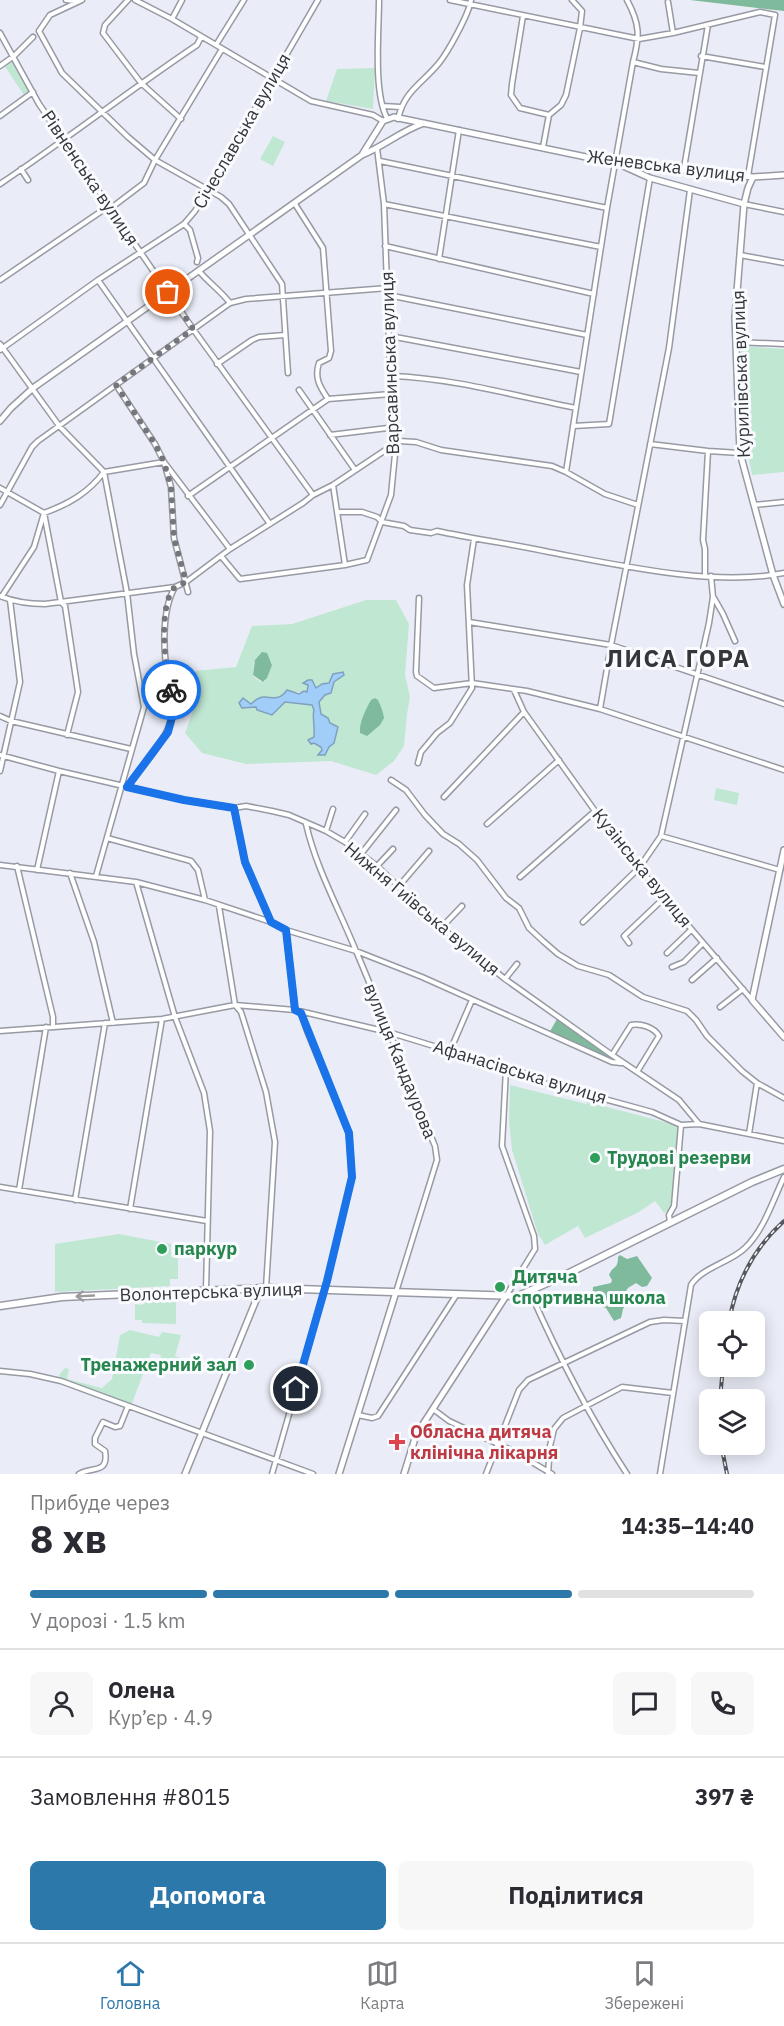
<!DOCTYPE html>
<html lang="uk">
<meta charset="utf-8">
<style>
body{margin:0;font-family:"IBM Plex Sans",sans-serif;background:#f7f7f7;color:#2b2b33;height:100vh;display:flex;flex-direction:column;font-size:22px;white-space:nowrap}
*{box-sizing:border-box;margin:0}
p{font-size:20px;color:#7c7c81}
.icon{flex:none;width:33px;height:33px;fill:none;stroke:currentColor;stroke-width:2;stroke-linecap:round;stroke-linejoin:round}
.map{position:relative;height:1474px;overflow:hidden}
.details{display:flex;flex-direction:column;background:#fff;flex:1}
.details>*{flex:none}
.fabs{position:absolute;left:699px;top:1311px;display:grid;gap:12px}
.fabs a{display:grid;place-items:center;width:66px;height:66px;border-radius:9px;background:#fff;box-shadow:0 3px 15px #0003;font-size:30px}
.pin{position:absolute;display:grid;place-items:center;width:51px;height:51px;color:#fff;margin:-26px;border:3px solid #fff;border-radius:50%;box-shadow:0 2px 6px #0007}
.courier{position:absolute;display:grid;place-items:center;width:60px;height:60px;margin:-30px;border:4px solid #1a73e8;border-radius:50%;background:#fff;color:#222;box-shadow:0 2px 8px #0007}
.summary em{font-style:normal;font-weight:700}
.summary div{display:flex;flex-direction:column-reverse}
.summary{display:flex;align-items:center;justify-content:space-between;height:102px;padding:0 30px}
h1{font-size:39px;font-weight:700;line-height:45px}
.bar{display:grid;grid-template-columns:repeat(4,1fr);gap:9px 6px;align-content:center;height:72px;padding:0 30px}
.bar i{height:8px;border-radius:4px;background:#e1e1e2}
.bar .on{background:#2d78ab}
.bar p{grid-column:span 4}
.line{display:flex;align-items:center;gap:15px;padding:0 30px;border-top:2px solid #e1e1e2}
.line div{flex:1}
.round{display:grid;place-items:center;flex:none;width:63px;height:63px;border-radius:9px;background:#f7f7f7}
.cta{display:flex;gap:12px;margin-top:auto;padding:12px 30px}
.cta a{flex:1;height:69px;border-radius:9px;background:#2d78ab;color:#fff;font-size:24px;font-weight:700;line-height:69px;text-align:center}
.cta a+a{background:#f7f7f7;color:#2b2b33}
.dock{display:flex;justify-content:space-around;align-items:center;height:84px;border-top:2px solid #e1e1e2;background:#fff;font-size:16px;color:#7c7c81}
.dock a{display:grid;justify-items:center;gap:3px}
.dock .on{color:#2d78ab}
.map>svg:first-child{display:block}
</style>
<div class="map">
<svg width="784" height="1474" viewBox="0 0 784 1474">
<rect width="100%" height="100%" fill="#eaedf7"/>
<!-- green -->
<path fill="#c0e7d2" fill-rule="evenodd" d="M 13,59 L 31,91 L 24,95 L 4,65 Z
M 375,68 L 373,109 L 326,101 L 337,69 Z
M 273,136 L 285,142 L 273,166 L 260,159 Z
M 741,346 L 784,349 L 784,472 L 752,475 L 745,438 Z
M 366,600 L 396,600 L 409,624 L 405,675 L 410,697 L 407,714 L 404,746 L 394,761 L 376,775 L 331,761 L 246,764 L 202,753 L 185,733 L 194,708 L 195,671 L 236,667 L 252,626 L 292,624 ZM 269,659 L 272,663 L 265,681 L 261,682 L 253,676 L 254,662 ZM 338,680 L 334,682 L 319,702 C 319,714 326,721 337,727 C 338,736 330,746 322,750 L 319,745 L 314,742 L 311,744 L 309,740 L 314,737 C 315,726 315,715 312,705 L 306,703 L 292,703 L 290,701 L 256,707 L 250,706 L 243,698 L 251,704 L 258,700 L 277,699 L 289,692 L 307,692 L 308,685 L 315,689 L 322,684 ZM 375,698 L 378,700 L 381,707 L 380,725 L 360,733 C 359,720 368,709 375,698 Z
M 716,788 L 739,793 L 737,805 L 714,800 Z
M 510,1085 L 586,1104 L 588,1102 L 676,1125 L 678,1128 L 672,1208 L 664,1213 L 655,1201 L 639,1212 L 585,1238 L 578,1226 L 545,1245 L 538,1234 L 512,1150 L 509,1120 Z
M 119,1234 L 171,1244 L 171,1257 L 178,1257 L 178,1279 L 170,1279 L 170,1286 L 55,1292 L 55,1244 Z
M 143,1302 L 176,1302 L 176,1324 L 142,1323 L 142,1320 L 135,1320 L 135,1304 L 143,1305 Z
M 130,1330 L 159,1337 L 162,1332 L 181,1335 L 175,1356 L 180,1358 L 178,1366 L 164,1368 L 159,1367 L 161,1355 L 151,1353 L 131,1406 L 62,1379 L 59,1375 L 65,1368 L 69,1369 L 67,1379 L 102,1388 L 112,1379 L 120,1335 Z"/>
<!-- forest -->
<path fill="#7eba9b" d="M 690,0 L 784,0 L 784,11 Z
M 262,652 L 267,653 L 272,665 L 267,678 L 263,682 L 253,675 L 255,660 Z
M 375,698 L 378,700 C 381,706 383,712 384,718 L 380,725 L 367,736 L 360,733 C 359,722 366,709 371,700 Z
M 557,1019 L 614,1059 L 612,1060 L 549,1033 Z
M 620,1255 L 627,1259 L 637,1256 L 652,1278 L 647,1286 L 642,1287 L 636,1283 L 628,1288 L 622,1297 L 625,1306 L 623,1309 L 621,1318 L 614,1321 L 606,1308 C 595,1305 592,1298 593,1287 L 611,1283 L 612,1280 L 609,1275 C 613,1265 618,1270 618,1257 Z"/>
<!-- water -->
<path fill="#a0cef8" stroke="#80a0bf" stroke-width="1.5" d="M 343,672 L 344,675 L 334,682 L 331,693 L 325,695 L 319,702 L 321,714 L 328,718 L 330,723 L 338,727 L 334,743 L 329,747 L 325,755 L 318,755 L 322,750 L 321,747 L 314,743 L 311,744 L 308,740 L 314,737 C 315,728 312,715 314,710 L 312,705 L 285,702 L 272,715 L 257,710 L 256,707 L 242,708 L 239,703 L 243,698 L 251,704 C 254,701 259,697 264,697 C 274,697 279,701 287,690 L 299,694 L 304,691 L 307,692 L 308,685 L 303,683 L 308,680 L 312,680 L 316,688 L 322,684 L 329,683 L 333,674 Z"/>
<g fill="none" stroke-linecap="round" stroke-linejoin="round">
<defs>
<path id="street" d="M 66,0 L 75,1
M 82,0 L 50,15 L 39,31 L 62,73 L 128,137 L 155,160 L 221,197 L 229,204 L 282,284 L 288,373
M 128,0 L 105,25 L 103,33 L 141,83 L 181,119
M 135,0 L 172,19 L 311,101 L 373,115 L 383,121
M 379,0 C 379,31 373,92 387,118
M 450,0 L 639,39 L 673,33 L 760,12 L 775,15 L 748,176
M 668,2 L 673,33
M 523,16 L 512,84 L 511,95 L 520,108 L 549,115 L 561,105 L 566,95 L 580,28 L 582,11 L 572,0
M 172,19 L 182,0
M 0,33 L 39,104 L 193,329 L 313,495
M 216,45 L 244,0
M 701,56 L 765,67
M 633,62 L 661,69 L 699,73
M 0,66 L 14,56 L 33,37
M 383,106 L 400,107
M 0,116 L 33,92
M 398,119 C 404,91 422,84 439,63 C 448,52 469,14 471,0
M 543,147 L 549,115
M 380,161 L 607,208
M 684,168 L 708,25
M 21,169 L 28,180
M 0,184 C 67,139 130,90 197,45 L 201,37
M 295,204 L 323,248 L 331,351 L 329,358 L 319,363 C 314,378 320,387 328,399
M 384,204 L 601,247
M 744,204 L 784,212
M 111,208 L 144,183 L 155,160 L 222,49
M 184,224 L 190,230 L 198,258 L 197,262
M 385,246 L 594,294
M 740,255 L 784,263
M 439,259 L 459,130
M 199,271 C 210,284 220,290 230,303
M 0,280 L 109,206
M 98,280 L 270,524
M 388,295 L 587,335
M 390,336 L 581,372
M 736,342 L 784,344
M 0,344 L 60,427 L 104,472 L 127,593 L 134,654 L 144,707 L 96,876
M 0,350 L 98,280 L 184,224 L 195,211 L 208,190 L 318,0
M 217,364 L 252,340 L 259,337 L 285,335
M 391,376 C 453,378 515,396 576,408
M 116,385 L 155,444 L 164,462 L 230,549
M 299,390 L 355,470
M 573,426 L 609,424 L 650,178
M 330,435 L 396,427
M 650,444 L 708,451 L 740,453
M 566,472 L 607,208 L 633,62 C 640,36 640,24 627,0
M 333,485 L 345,565
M 0,488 L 44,513 L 61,602 L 65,606 L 78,692 L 67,735
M 188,496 L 328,399 L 391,394
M 0,505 L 32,447 L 38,441 L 230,303 L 246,299 L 388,288
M 754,505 L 784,502
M 338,512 L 362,512 L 377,517 L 382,522 L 404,526 L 410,530 L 431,533 L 437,531 C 474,539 512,544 549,552 C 618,565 715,587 784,573
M 221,556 L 240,579 L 345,565 L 367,560 L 391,495 L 396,444 L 396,427 L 391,394 L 384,204 L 377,148
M 705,575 L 705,549 L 703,540 L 708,451
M 0,596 C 15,602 29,604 45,604 L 175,587 L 186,582 L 230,549 L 303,503 L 313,495 L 333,485 L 399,441 L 416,442 L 441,450 L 552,466 L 566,472 L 605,494 L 638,505
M 2,596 L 34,547 L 44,513 C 69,504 88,493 104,472 L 164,462 L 171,487 L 174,538 L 188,592
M 419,598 L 416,672 L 417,676 L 434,688 L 472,683 L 527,691 L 600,709 L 784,770
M 714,598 L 723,614 L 735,641
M 469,622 L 611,645 L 784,704
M 514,690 L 524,712 L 595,811 L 639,868 L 752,1000
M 600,709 L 611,645 L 669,348 L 690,190
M 0,716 L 11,721 L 131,749
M 0,755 L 59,771 L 184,800 L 234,808 L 246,806 L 272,811 L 289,815 L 326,831 L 345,842 L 377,866 L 442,928 L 505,979 L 612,1055 L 679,1100 L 699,1124 L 784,1141
M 418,763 L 421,752 L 437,733 L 450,723 L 472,688 L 467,585 L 474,539
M 0,771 L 20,682 L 10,600
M 391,780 L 406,790 L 425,815 L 443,834 L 459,844 L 477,860 L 506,898 L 519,908 L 529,928 L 543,941 L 558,954 L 578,966 L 609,975 L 643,997 L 687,1011 L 696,1020 L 707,1036 L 742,1071 L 757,1083 L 784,1098
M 127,787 C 145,763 169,739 174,709 C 176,701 171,691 169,682 C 163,655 161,611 175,587
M 444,797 L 524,712
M 234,808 L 245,863 L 271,922
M 306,824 C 316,868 339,909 356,951 C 384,1016 408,1081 435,1146 L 437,1160 L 396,1292
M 487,824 L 559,760
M 326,831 L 333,809
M 661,836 L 780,870
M 107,838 L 191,861 L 198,870 L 205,900
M 345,842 L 365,814
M 361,854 L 396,810
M 0,865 L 136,882 L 205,900 L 271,922 L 286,930 L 356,951 L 422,977 L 612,1062 L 621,1063
M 17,866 L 53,1017 L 53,1027
M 377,866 L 393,849
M 37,870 L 59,771
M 70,873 L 94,942 L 113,1023
M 520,877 L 595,811
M 136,882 L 175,1017 L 204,1093 L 210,1131 L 206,1290
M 399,886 L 429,851
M 219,906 L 235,1005 L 241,1012 L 266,1092 L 275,1142 L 266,1288
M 583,922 L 639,868 L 661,836 L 709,623 L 713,597 L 711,576
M 442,927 L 462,906
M 286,930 L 295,1010
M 629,943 L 624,936 L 664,898
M 667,953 L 691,930
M 672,967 L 684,962 L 703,943
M 505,979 L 517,964
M 692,980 L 717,958
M 720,1007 L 743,989
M 0,1031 L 162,1019 L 235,1005 L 295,1010 L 388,1032 L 450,1051 L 458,1056 L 521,1072 L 551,1086 L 561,1087 L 652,1112 L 681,1125 L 699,1124
M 450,1051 L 472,1000
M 612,1055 L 631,1025 C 640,1023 654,1027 659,1036 L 637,1072
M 749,1134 L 757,1083
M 0,1187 L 207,1221
M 19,1190 L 46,1027
M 75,1200 L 105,1023
M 130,1209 L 162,1019
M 670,1222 L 669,1215 L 674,1206 L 681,1125
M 530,1292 C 558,1355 589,1416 627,1474
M 506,1296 L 535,1249 L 534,1236 L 502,1146 L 506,1069
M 0,1371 L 30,1374 L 61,1381 L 313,1474
M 433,1409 L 449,1421 L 515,1452 L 552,1474
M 358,1415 L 372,1418 L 378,1416 L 457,1294
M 79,1474 C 93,1466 109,1474 105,1451 L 95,1444 L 95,1438 L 103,1422 L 115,1427 L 120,1426 L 128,1406
M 272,1474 L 327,1281 L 352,1177 L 349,1133 L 307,1031 L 301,1013
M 486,1474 L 519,1390 L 528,1380 L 650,1322 L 664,1320 L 685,1321
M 548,1474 L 550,1446 L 554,1429 L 563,1418 L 622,1387 L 673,1393
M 660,1474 L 691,1285 C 701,1268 731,1262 745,1248 C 764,1230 773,1200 784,1177"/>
<path id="secondary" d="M 363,153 L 383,121 L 394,117 L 615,163 L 753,177 L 784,175
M 619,164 L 650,178 L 744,204
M 753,177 L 748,188 L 744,204 L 735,317 L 740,453 L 773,575 L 784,604
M 0,421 L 11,408 L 33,388 L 362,155 C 384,146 401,131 424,123
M 784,850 L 752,1000 L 784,1037
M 185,1474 L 261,1288
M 339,1474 L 396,1292
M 404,1474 L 416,1435 L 506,1296"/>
<path id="primary" d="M 0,1306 L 62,1297 L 266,1288 L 518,1296 L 563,1276 L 752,1182 L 784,1169"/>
</defs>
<!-- street casing -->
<use href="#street" stroke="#979aa3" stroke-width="7"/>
<!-- secondary casing -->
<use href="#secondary" stroke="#979aa3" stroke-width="8"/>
<!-- primary casing -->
<use href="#primary" stroke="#979aa3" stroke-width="9"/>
<!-- street -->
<use href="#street" stroke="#fff" stroke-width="4"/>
<!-- secondary -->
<use href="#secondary" stroke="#fff" stroke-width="5"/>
<!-- primary -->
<use href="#primary" stroke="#fff" stroke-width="6"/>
<defs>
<path id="rail" d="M 729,1322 C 736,1282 754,1248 784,1221
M 720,1400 L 723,1366
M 721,1444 L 727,1474"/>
</defs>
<!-- rail casing -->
<use href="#rail" stroke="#57585d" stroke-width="4"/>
<!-- rail -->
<use href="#rail" stroke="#f9fbff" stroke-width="1.5" stroke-dasharray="4.5" stroke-linecap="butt"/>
</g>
<!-- one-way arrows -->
<defs><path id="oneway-shaft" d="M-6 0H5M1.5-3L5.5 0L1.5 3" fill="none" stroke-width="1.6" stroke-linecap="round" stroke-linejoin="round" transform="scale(1.5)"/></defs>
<use stroke="#9a9a9c" href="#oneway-shaft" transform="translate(85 1296) rotate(177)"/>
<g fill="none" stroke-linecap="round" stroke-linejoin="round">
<!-- done -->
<path stroke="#74767c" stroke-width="6" stroke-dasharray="0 10.8" d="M 168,292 L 193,329 L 116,385 L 155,444 L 164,462 L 171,487 L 174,538 L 186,582 C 182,584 177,585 174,588 C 158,607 165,668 171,690"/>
<!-- route -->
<path stroke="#1a73e8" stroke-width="8" d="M 171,690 L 175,706 L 168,732 L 127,787 L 184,800 L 234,808 L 245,862 L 271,922 L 286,930 L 295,1010 L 301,1013 L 349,1133 L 352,1177 L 327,1281 L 296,1389"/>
</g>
<!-- markers -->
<g fill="#2e9e5b" stroke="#f9fbff" stroke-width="2">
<circle cx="595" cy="1158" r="6"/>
<circle cx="162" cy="1249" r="6"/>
<circle cx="500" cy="1287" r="6"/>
<circle cx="249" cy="1365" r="6"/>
</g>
<path fill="#e0444e" stroke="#f9fbff" stroke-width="2" d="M394 1433h6v6h6v6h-6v6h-6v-6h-6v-6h6z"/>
<g text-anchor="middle" stroke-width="6" stroke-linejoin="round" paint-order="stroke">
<!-- street labels -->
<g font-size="18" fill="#35363a" stroke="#f9fbff">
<text transform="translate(242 131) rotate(-60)" y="6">Січеславська вулиця</text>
<text transform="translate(666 166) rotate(7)" y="6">Женевська вулиця</text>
<text transform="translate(90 178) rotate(56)" y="6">Рівненська вулиця</text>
<text transform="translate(390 363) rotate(-92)" y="6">Варсавинська вулиця</text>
<text transform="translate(741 374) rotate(-92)" y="6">Курилівська вулиця</text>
<text transform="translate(642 868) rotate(51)" y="6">Кузінська вулиця</text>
<text transform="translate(422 909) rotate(40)" y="6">Нижня Гиївська вулиця</text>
<text transform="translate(400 1061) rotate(68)" y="6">вулиця Кандаурова</text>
<text transform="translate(520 1072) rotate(17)" y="6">Афанасівська вулиця</text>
<text transform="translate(211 1292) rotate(-2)" y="6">Волонтерська вулиця</text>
</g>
<!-- leisure labels -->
<g font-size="18" font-weight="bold" fill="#27864d" stroke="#f9fbff" text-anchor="start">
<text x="607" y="1164">Трудові резерви</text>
<text x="174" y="1255">паркур</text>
<text x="512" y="1283">Дитяча<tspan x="512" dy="21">спортивна школа</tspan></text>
<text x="237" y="1371" text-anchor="end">Тренажерний зал</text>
</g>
<!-- health labels -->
<g font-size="18" font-weight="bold" fill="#be3a42" stroke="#f9fbff" text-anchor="start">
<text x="410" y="1438">Обласна дитяча<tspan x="410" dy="21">клінічна лікарня</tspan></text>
</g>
<!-- district labels -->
<g font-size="24" font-weight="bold" letter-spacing="1.5" fill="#35363a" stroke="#f9fbff">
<text x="678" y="667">ЛИСА ГОРА</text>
</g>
</g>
</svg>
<div class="fabs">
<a><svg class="icon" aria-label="locate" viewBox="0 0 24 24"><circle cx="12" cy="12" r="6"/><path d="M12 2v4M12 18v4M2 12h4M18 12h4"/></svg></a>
<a><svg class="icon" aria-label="layers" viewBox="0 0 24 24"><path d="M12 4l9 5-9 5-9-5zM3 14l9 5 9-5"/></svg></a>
</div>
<div class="pin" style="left:168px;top:292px;background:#ea580c"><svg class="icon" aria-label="bag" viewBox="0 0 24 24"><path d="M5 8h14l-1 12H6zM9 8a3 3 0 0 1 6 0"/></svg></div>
<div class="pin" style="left:296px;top:1389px;background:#1f2937"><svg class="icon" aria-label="home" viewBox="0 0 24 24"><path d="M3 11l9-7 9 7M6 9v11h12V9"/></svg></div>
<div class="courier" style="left:171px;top:690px"><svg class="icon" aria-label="bike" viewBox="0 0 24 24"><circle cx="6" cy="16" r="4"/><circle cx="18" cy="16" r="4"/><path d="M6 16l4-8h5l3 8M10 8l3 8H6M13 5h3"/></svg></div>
</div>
<section class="details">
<div class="summary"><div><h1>8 хв</h1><p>Прибуде через</p></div><em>14:35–14:40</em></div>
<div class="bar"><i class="on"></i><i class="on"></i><i class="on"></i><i></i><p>У дорозі · 1.5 km</p></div>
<div class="line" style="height:108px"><a class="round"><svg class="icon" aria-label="person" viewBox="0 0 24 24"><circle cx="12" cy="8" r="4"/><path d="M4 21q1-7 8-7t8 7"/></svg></a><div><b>Олена</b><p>Кур’єр · 4.9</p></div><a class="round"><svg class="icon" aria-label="chat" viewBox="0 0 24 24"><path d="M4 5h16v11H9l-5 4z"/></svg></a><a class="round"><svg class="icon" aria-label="phone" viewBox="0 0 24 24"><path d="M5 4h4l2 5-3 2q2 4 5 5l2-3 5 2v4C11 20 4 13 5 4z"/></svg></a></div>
<div class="line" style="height:78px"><div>Замовлення #8015</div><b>397 ₴</b></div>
<div class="cta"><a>Допомога</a><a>Поділитися</a></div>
</section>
<nav class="dock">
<a class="on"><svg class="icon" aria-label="home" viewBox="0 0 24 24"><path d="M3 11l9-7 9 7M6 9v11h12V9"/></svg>Головна</a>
<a><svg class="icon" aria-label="map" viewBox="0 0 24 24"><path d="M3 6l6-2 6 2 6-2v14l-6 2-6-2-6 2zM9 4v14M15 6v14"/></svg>Карта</a>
<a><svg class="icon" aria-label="saved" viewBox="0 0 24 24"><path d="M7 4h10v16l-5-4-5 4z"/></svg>Збережені</a>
</nav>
